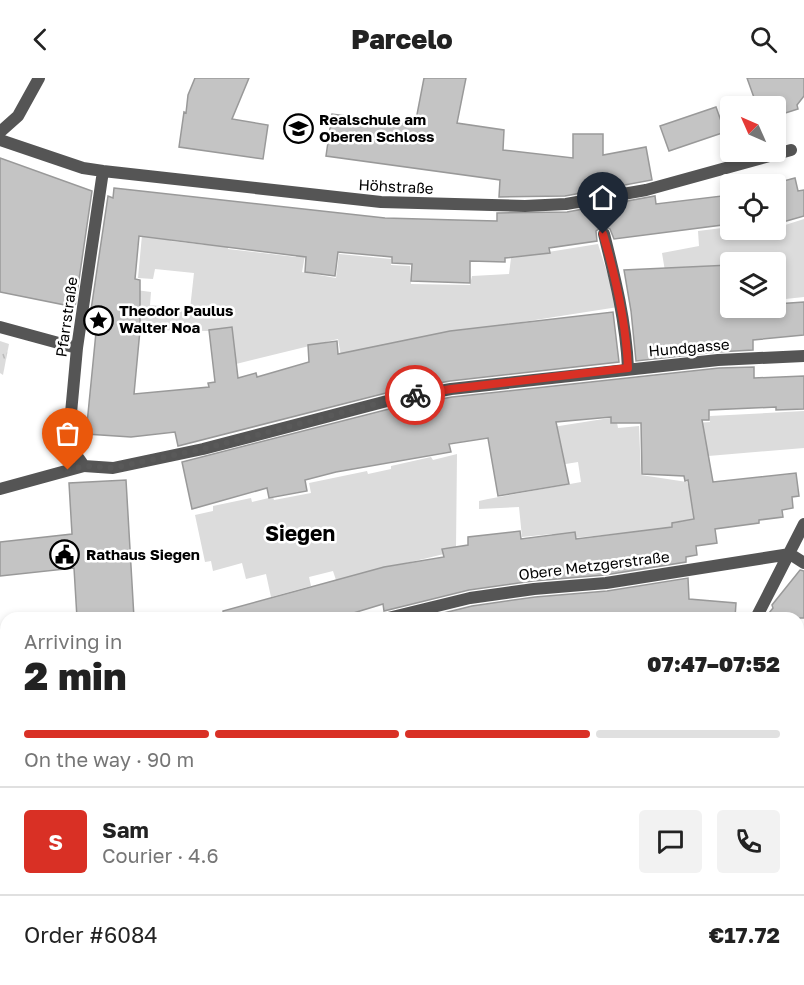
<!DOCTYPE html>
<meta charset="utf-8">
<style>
body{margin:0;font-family:"Golos Text",sans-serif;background:#f2f2f2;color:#222;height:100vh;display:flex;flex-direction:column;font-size:22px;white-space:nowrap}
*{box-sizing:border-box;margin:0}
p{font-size:20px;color:#767676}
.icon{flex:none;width:33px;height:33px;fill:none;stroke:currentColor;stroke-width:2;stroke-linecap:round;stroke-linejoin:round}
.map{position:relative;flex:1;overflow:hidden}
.sheet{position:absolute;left:0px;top:534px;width:804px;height:374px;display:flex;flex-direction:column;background:#fff;border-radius:18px 18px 0 0;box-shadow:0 3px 9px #0003}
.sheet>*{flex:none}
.needle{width:39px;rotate:315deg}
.controls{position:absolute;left:720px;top:18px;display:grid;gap:12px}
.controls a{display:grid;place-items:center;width:66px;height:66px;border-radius:6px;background:#fff;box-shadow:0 3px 9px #0003;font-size:30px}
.pin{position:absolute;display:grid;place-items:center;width:51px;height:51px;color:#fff;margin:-62px -26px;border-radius:50% 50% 50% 0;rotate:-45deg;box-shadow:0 0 6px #0007}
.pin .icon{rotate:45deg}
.courier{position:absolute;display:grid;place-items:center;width:60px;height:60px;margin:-30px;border:4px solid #d93025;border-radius:50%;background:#fff;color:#222;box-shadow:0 2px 8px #0007}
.headline em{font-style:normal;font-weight:800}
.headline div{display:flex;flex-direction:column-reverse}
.headline{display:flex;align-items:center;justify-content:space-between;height:102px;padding:0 24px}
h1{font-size:39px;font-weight:800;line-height:45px}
.bar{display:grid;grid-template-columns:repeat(4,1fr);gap:9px 6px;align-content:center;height:72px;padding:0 24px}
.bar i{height:8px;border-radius:4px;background:#e0e0e0}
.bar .selected{background:#d93025}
.bar p{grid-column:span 4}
.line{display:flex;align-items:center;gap:15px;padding:0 24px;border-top:2px solid #e0e0e0}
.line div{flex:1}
.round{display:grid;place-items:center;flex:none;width:63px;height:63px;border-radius:6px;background:#f2f2f2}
header{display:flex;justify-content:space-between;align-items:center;height:78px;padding:0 24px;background:#fff;font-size:27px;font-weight:800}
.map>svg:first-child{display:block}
</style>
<header><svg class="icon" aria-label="back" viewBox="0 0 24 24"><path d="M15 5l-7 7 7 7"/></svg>Parcelo<svg class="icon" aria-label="search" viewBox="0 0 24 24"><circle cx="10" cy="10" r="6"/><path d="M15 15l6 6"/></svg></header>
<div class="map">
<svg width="804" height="907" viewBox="0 0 804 907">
<defs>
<pattern id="grass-tufts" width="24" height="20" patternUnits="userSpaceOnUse" patternTransform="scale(1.5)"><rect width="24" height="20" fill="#dcdcdc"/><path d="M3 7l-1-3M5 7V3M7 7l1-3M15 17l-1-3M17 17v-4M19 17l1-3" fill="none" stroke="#bbb"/></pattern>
</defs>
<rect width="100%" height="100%" fill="#fff"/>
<!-- grass -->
<path fill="url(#grass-tufts)" d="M 0,263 L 9,266 L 3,297 L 0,295 Z"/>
<!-- green -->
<path fill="#dcdcdc" d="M 804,141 L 804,219 L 776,222 L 776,184 L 730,184 L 730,227 L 672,235 L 662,175 L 699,168 L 698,153 L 730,149 L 730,152 L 742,152 L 744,158 L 768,152 L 776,155 L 780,153 L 782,148 Z
M 142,157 L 171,158 L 171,163 L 206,167 L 207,161 L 228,167 L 228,171 L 296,179 L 298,171 L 306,172 L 302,194 L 336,200 L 339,176 L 391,181 L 391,187 L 410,188 L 411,206 L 470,207 L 472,198 L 509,196 L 511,180 L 598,166 L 618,229 L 447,256 L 341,278 L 338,261 L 236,286 L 232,250 L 209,253 L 140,252 L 140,228 L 134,227 L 136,212 L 151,214 L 150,227 L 190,231 L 194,195 L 155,191 L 153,201 L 138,200 Z
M 804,333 L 804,370 L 685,380 L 663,347 L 710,344 L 710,338 Z
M 616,339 L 618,350 L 639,348 L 641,397 L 687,404 L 692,417 L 696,441 L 674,444 L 675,450 L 553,462 L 552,456 L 522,459 L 519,429 L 479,431 L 479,423 L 488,421 L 581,404 L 578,384 L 547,389 L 540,351 Z
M 457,376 L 456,471 L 444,476 L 336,502 L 333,493 L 309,499 L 311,508 L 271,519 L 266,496 L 246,501 L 242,485 L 213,493 L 211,483 L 205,484 L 195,437 L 213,433 L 213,428 L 251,420 L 252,424 L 273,419 L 274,422 L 311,415 L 309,405 L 367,393 L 368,396 L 391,391 L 391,388 L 431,379 L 433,382 Z
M 798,788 L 804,799 L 804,846 L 798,849 Z
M 804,850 L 804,907 L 753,907 L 751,902 L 798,902 L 798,853 Z
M 622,902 L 748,902 L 750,907 L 618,907 Z"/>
<!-- building -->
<path fill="#c4c4c4" stroke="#999" stroke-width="1.5" d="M 195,0 L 249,0 L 232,41 L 268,47 L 263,81 L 179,69 L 184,34 L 186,35 L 188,17 Z
M 424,0 L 466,0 L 457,45 L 504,52 L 503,72 L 573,80 L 573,56 L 603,56 L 603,77 L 646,69 L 652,102 L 565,118 L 499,119 L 500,102 L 326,78 L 332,36 L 415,47 Z
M 747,0 L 804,0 L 804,18 L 797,27 L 798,31 L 776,38 L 776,28 L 757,28 Z
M 716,29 L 725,54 L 669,73 L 660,48 Z
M 0,80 L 92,113 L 75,229 L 0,214 Z
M 795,100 L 798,113 L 804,112 L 804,138 L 776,146 L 776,105 Z
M 114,110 L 385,140 L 457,142 L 497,143 L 497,135 L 567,134 L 655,118 L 656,126 L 730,117 L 730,146 L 614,161 L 610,151 L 603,148 L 596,153 L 597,163 L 549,170 L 550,175 L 505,180 L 505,184 L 470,183 L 470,205 L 411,203 L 412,186 L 392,185 L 392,179 L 338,174 L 335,198 L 305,194 L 306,179 L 139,158 L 135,201 L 140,202 L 140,252 L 134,316 L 209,309 L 208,305 L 215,304 L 209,252 L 232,249 L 238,300 L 256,295 L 257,299 L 309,284 L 308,267 L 337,263 L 338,276 L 450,253 L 613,234 L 619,284 L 450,303 L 390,314 L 178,368 L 175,354 L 131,359 L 86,356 L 98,234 L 91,232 L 108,118 L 113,120 Z
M 730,187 L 730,230 L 776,230 L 776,226 L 804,224 L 804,257 L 753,262 L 753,272 L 717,274 L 636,283 L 631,233 L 624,192 Z
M 754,289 L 754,300 L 804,298 L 804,331 L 776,332 L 776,329 L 709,332 L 709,342 L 702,342 L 713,404 L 796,395 L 799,418 L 792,419 L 793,430 L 782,432 L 783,439 L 759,442 L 759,445 L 715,451 L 717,465 L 696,468 L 697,477 L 686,479 L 686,484 L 605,497 L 533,503 L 469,512 L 384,533 L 383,526 L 337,540 L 224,540 L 223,533 L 384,489 L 444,479 L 442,471 L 468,467 L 468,459 L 520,453 L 521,461 L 575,454 L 576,461 L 672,449 L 672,445 L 694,441 L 688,402 L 685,403 L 684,398 L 642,396 L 641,345 L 611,345 L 611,339 L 556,344 L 569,406 L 498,418 L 488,360 L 449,366 L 451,374 L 336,394 L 305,402 L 307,413 L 269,420 L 267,410 L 192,431 L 182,384 L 393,330 L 452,319 L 719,290 Z
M 126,402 L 134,540 L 77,540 L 74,490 L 0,498 L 0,464 L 72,456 L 69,405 Z
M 800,492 L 804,493 L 804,540 L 765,540 L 773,530 L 772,527 Z
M 688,500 L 689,521 L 736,525 L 735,540 L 659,540 L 658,537 L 630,540 L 423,540 L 472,528 L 535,519 L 607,513 Z"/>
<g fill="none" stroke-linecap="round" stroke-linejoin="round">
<!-- lane -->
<path stroke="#555" stroke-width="12" d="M 604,156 C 615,200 626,244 628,290
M 0,411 L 84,388"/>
<!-- street -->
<path stroke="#555" stroke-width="12" d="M 0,54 L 18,38 L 39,0
M 0,62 L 83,90 L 103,93 L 381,124 L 525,128 L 566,126 L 646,112 L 791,72
M 103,93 L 77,270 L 71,335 L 72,365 L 77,378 L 84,388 L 113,390 L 203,371 L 391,322 L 451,311 L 718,282 L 804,278
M 0,249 L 77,270
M 388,540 L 470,520 L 534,511 L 606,505 L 790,476 L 804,485
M 756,540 L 804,446
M 0,593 L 6,592
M 798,609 L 804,601
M 798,672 L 804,670
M 0,738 L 6,734
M 0,829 L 6,826
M 122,902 L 124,907
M 333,902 L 335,907
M 483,907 L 489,902
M 552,907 L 556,902"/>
</g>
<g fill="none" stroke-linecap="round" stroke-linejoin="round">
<!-- done -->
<path stroke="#595959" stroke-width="6" stroke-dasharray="0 10.8" d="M 68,392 L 84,388 L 113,390 L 203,371 L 391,322 L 415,317"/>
<!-- route -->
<path stroke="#d93025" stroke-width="8" d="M 415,317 L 451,311 L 628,290 C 626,244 616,200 603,156"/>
</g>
<!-- icons -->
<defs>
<symbol id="school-ring" viewBox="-11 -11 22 22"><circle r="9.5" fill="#fff" stroke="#000" stroke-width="1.5"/><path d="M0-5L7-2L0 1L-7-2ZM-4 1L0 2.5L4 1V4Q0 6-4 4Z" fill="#000"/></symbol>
<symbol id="sight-ring" viewBox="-11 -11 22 22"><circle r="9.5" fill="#fff" stroke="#000" stroke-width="1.5"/><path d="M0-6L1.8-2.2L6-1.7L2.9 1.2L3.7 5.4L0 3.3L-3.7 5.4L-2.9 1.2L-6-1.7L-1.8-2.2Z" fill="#000"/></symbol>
<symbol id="civic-ring" viewBox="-11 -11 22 22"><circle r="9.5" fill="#fff" stroke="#000" stroke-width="1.5"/><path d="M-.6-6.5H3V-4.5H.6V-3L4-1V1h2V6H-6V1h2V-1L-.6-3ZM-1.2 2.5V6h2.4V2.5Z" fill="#000"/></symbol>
</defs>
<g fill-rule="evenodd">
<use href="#school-ring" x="282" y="34" width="33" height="33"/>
<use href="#sight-ring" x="82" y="226" width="33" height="33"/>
<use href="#civic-ring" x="48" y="460" width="33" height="33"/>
</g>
<g text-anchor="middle" stroke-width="5" stroke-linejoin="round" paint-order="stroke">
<!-- poi labels -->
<g font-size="15" font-weight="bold" fill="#000" stroke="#fff" text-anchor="start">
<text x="319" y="47">Realschule am<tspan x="319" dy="17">Oberen Schloss</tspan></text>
<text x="119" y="238">Theodor Paulus<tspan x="119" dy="17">Walter Noa</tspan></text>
<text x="86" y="482">Rathaus Siegen</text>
</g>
<!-- street labels -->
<g font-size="15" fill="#000" stroke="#fff">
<text transform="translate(396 109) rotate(3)" y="5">Höhstraße</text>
<text transform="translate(67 239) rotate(-82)" y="5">Pfarrstraße</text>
<text transform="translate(689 270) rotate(-5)" y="5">Hundgasse</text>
<text transform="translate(594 488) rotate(-7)" y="5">Obere Metzgerstraße</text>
</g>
<!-- district labels -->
<g font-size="21" font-weight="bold" fill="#000" stroke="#fff">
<text x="300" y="463">Siegen</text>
</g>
</g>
</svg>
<div class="controls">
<a><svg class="needle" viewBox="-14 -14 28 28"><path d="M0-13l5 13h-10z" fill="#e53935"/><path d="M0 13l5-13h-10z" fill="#767676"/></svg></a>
<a><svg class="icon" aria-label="locate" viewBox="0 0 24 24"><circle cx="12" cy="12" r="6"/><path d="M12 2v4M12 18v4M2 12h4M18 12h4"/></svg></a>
<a><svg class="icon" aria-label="layers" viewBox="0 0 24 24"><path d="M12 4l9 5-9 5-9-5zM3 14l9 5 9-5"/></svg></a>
</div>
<div class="pin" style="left:68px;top:392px;background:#ea580c"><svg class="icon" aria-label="bag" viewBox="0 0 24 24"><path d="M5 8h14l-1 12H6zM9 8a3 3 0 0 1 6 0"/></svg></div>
<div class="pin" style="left:603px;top:156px;background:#1f2937"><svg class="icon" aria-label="home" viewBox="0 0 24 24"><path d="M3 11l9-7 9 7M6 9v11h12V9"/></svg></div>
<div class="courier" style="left:415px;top:317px"><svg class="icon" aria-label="bike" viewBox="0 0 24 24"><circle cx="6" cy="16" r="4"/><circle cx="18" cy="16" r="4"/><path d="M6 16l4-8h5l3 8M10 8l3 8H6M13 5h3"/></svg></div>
<section class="sheet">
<div class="headline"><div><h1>2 min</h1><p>Arriving in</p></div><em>07:47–07:52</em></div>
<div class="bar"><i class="selected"></i><i class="selected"></i><i class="selected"></i><i></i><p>On the way · 90 m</p></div>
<div class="line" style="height:108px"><b class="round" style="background:#d93025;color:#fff">S</b><div><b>Sam</b><p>Courier · 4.6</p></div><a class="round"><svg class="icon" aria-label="chat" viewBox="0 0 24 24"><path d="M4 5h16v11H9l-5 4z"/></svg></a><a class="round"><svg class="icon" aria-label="phone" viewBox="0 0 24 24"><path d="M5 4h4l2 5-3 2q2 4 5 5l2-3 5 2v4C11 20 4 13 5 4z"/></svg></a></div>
<div class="line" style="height:78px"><div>Order #6084</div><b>€17.72</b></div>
</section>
</div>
